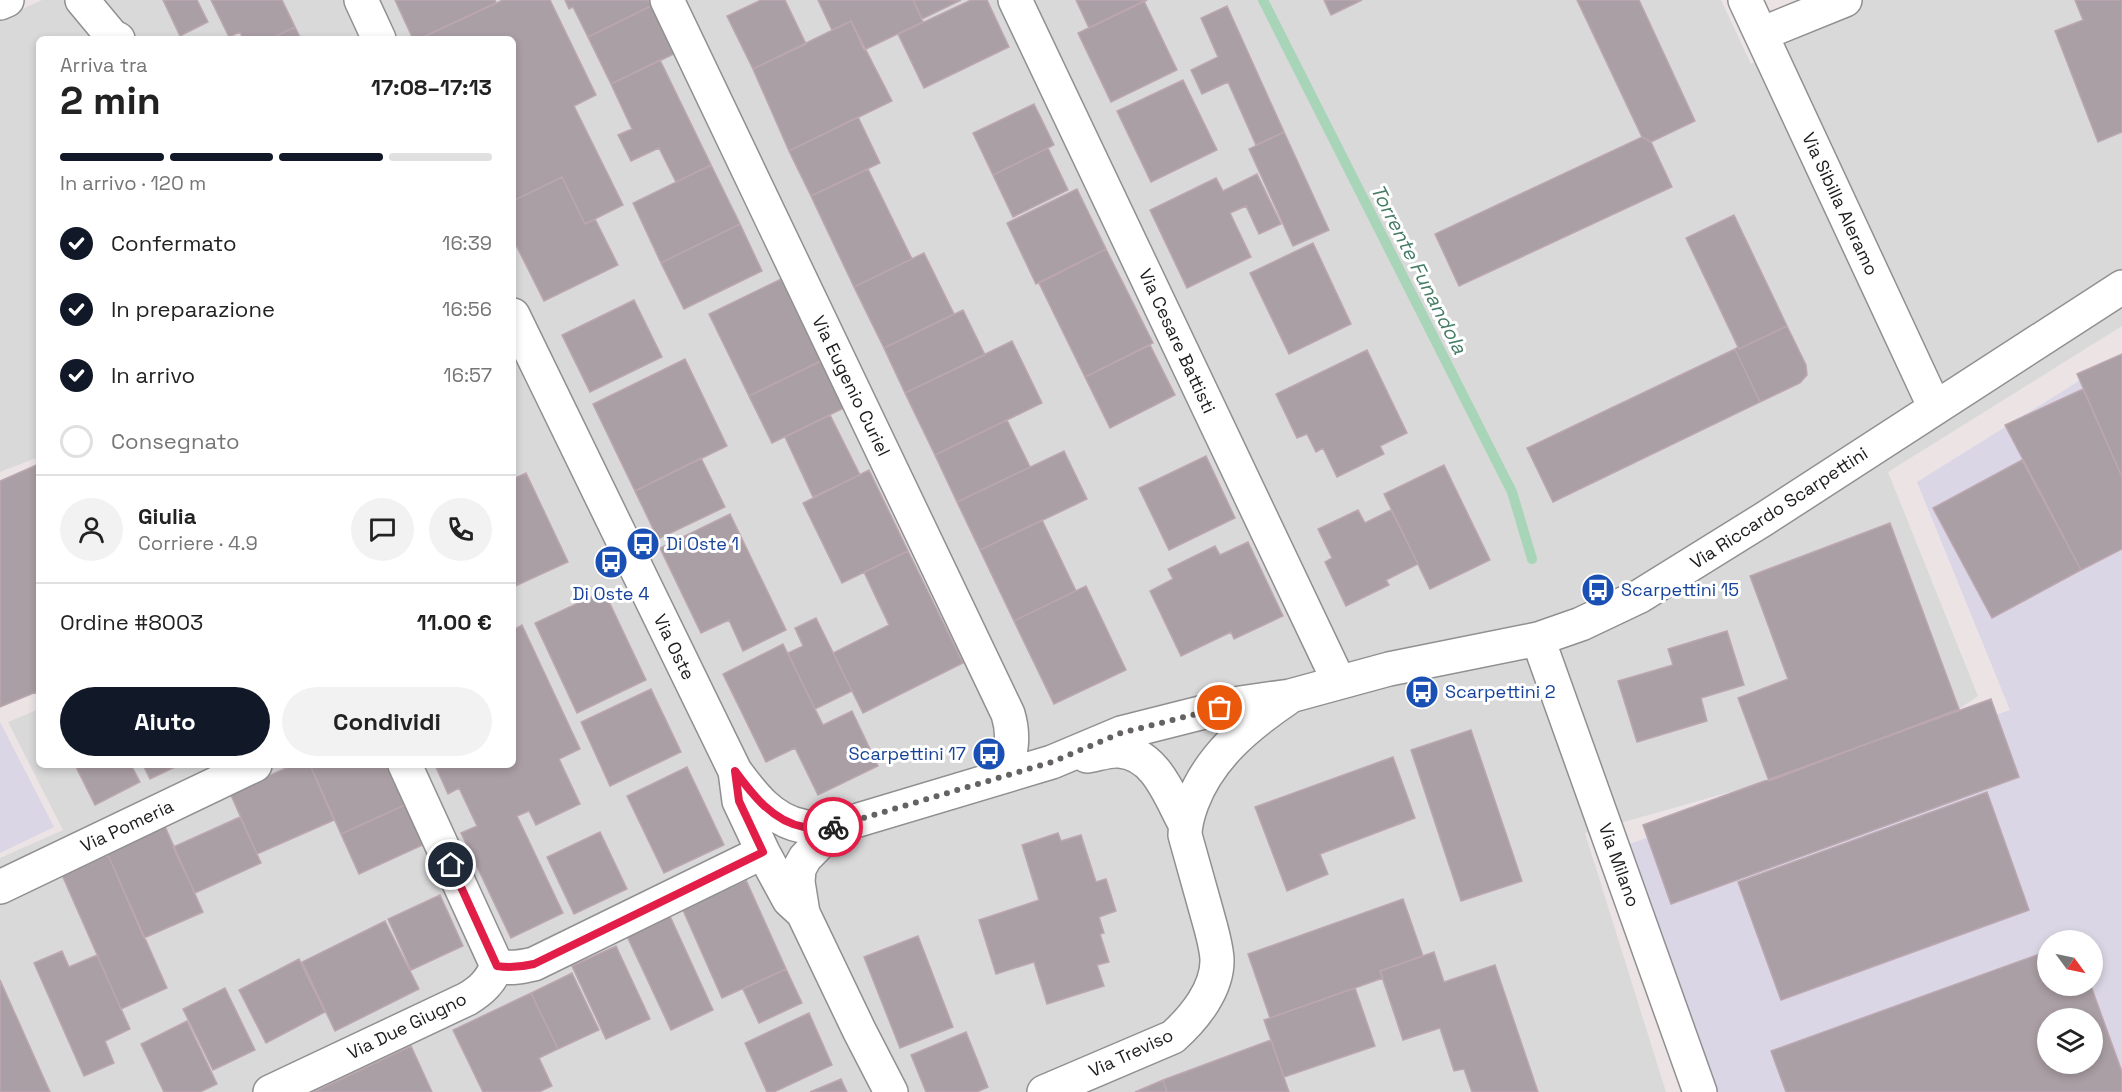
<!DOCTYPE html>
<html lang="it">
<meta charset="utf-8">
<style>
body{margin:0;font-family:"Space Grotesk",sans-serif;background:#f2f2f2;color:#222;height:100vh;display:flex;flex-direction:column;font-size:22px;white-space:nowrap}
*{box-sizing:border-box;margin:0}
p{font-size:20px;color:#767676}
.icon{flex:none;width:33px;height:33px;fill:none;stroke:currentColor;stroke-width:2;stroke-linecap:round;stroke-linejoin:round}
.map{position:relative;flex:1;overflow:hidden}
.sheet{position:absolute;left:36px;top:36px;width:480px;height:732px;display:flex;flex-direction:column;background:#fff;border-radius:9px;box-shadow:0 3px 9px #0003}
.sheet>*{flex:none}
.needle{width:39px;rotate:123deg}
.buttons{position:absolute;left:2037px;top:930px;display:grid;gap:12px}
.buttons a{display:grid;place-items:center;width:66px;height:66px;border-radius:50%;background:#fff;box-shadow:0 3px 9px #0003;font-size:30px}
.pin{position:absolute;display:grid;place-items:center;width:51px;height:51px;color:#fff;margin:-26px;border:3px solid #fff;border-radius:50%;box-shadow:0 2px 6px #0007}
.courier{position:absolute;display:grid;place-items:center;width:60px;height:60px;margin:-30px;border:4px solid #e11d48;border-radius:50%;background:#fff;color:#222;box-shadow:0 2px 8px #0007}
.headline em{font-style:normal;font-weight:700}
.headline div{display:flex;flex-direction:column-reverse}
.headline{display:flex;align-items:center;justify-content:space-between;height:102px;padding:0 24px}
h1{font-size:39px;font-weight:700;line-height:45px}
.bar{display:grid;grid-template-columns:repeat(4,1fr);gap:9px 6px;align-content:center;height:72px;padding:0 24px}
.bar i{height:8px;border-radius:4px;background:#e0e0e0}
.bar .selected{background:#111827}
.bar p{grid-column:span 4}
.line{display:flex;align-items:center;gap:15px;padding:0 24px;border-top:2px solid #e0e0e0}
.line div{flex:1}
.round{display:grid;place-items:center;flex:none;width:63px;height:63px;border-radius:32px;background:#f2f2f2}
ol{padding:0 24px;list-style:none}
li{display:flex;align-items:center;gap:18px;height:66px}
li p{margin-inline-start:auto}
li .icon{padding:6px;border-radius:50%;background:#111827;color:#fff;stroke-width:4}
li:last-child{color:#767676}
li i{width:33px;height:33px;border:3px solid #e0e0e0;border-radius:50%}
.button{display:flex;gap:12px;margin-top:auto;padding:12px 24px}
.button a{flex:1;height:69px;border-radius:36px;background:#111827;color:#fff;font-size:24px;font-weight:700;line-height:69px;text-align:center}
.button a+a{background:#f2f2f2;color:#222}
.map>svg:first-child{display:block}
</style>
<div class="map">
<svg width="2122" height="1092" viewBox="0 0 2122 1092">
<rect width="100%" height="100%" fill="#ece3e5"/>
<!-- residential -->
<path fill="#dad9da" d="M 42,0 L 1721,0 L 1751,64 L 1860,0 L 2122,0 L 2122,326 L 1888,472 L 1978,696 L 1959,709 L 1769,781 L 1585,833 L 1666,1092 L 0,1092 L 0,858 L 63,830 L 8,722 L 39,709 L 39,765 L 513,765 L 513,39 L 39,39 L 39,457 L 0,472 L 0,19 Z"/>
<!-- industrial -->
<path fill="#dad6e5" fill-rule="evenodd" d="M 2122,354 L 2122,1092 L 1691,1092 L 1615,849 L 2010,710 L 1917,482 ZM 2048,940 L 2092,940 L 2092,986 L 2048,986 ZM 2048,1018 L 2092,1018 L 2092,1064 L 2048,1064 Z
M 0,722 L 54,827 L 0,853 Z"/>
<g fill="none" stroke-linecap="round" stroke-linejoin="round">
<!-- stream -->
<path stroke="#a8d5b7" stroke-width="10" d="M 1263,0 L 1512,492 L 1532,559"/>
</g>
<!-- building -->
<path fill="#aa9fa4" stroke="#bca7b1" stroke-width="1.5" fill-rule="evenodd" d="M 163,0 L 197,0 L 208,22 L 180,36 Z
M 211,0 L 282,0 L 295,27 L 270,39 L 243,39 L 240,32 L 229,37 Z
M 395,0 L 495,0 L 496,3 L 419,39 L 413,39 Z
M 503,0 L 550,0 L 596,95 L 574,106 L 623,205 L 585,224 L 562,177 L 513,201 L 513,39 L 419,39 Z
M 565,0 L 648,0 L 651,6 L 588,37 L 573,7 L 569,9 Z
M 761,0 L 785,0 L 806,44 L 753,69 L 727,16 Z
M 818,0 L 913,0 L 923,22 L 864,50 L 851,21 L 832,30 Z
M 913,0 L 961,0 L 922,19 Z
M 971,0 L 987,0 L 1009,47 L 924,88 L 898,34 Z
M 1076,0 L 1147,0 L 1089,28 Z
M 1324,0 L 1362,0 L 1331,15 Z
M 1577,0 L 1639,0 L 1695,121 L 1651,142 L 1642,137 Z
M 2075,0 L 2122,0 L 2122,132 L 2098,142 L 2055,31 L 2083,20 Z
M 1144,1 L 1177,70 L 1111,102 L 1078,33 Z
M 651,6 L 674,54 L 611,84 L 588,37 Z
M 1227,6 L 1284,132 L 1256,145 L 1228,82 L 1202,94 L 1191,70 L 1218,57 L 1201,18 Z
M 851,21 L 892,101 L 789,151 L 753,69 Z
M 295,27 L 301,39 L 270,39 Z
M 660,60 L 711,165 L 676,182 L 659,148 L 631,161 L 618,135 L 632,129 L 611,84 Z
M 1183,80 L 1217,150 L 1151,182 L 1117,111 Z
M 1034,104 L 1054,145 L 993,175 L 973,133 Z
M 858,117 L 880,163 L 811,196 L 789,151 Z
M 1284,132 L 1329,230 L 1293,246 L 1249,149 Z
M 1642,137 L 1651,142 L 1672,187 L 1459,286 L 1435,234 Z
M 1048,148 L 1068,190 L 1013,217 L 993,175 Z
M 711,165 L 740,224 L 661,263 L 633,203 Z
M 868,169 L 912,259 L 854,287 L 811,196 Z
M 1257,174 L 1281,224 L 1259,234 L 1246,206 L 1230,213 L 1251,257 L 1187,288 L 1150,210 L 1216,178 L 1223,191 Z
M 562,177 L 585,224 L 595,219 L 618,265 L 544,301 L 513,239 L 513,201 Z
M 1077,189 L 1106,249 L 1036,284 L 1007,223 Z
M 1734,215 L 1787,326 L 1739,349 L 1686,238 Z
M 740,224 L 762,271 L 684,309 L 661,263 Z
M 1313,243 L 1351,324 L 1289,354 L 1250,273 Z
M 1106,249 L 1153,343 L 1085,377 L 1039,283 Z
M 924,253 L 954,314 L 884,348 L 854,287 Z
M 781,279 L 821,361 L 749,396 L 709,314 Z
M 634,300 L 662,357 L 590,392 L 562,335 Z
M 963,310 L 985,355 L 905,393 L 884,348 Z
M 1787,326 L 1806,365 L 1807,375 L 1800,383 L 1760,402 L 1735,349 L 1738,347 L 1739,349 Z
M 1012,341 L 1042,403 L 935,455 L 905,393 Z
M 1150,345 L 1175,395 L 1110,428 L 1085,377 Z
M 1735,349 L 1760,402 L 1553,502 L 1527,448 Z
M 1367,350 L 1407,433 L 1380,446 L 1384,454 L 1337,477 L 1323,448 L 1316,452 L 1307,434 L 1297,438 L 1276,394 Z
M 2122,354 L 2122,477 L 2077,374 Z
M 685,359 L 727,446 L 635,491 L 593,404 Z
M 821,361 L 844,408 L 772,443 L 749,396 Z
M 2083,389 L 2122,477 L 2122,549 L 2081,570 L 2005,425 Z
M 830,415 L 860,475 L 813,497 L 785,437 Z
M 1007,420 L 1030,467 L 957,502 L 935,455 Z
M 1064,451 L 1087,499 L 980,550 L 957,502 Z
M 1206,456 L 1235,518 L 1169,550 L 1139,488 Z
M 701,458 L 725,507 L 658,539 L 635,491 Z
M 2022,460 L 2081,570 L 1992,618 L 1933,508 Z
M 39,464 L 39,700 L 36,692 L 0,707 L 0,481 Z
M 1444,465 L 1490,560 L 1430,589 L 1384,494 Z
M 869,470 L 908,551 L 842,583 L 803,503 Z
M 526,473 L 568,562 L 513,587 L 513,479 Z
M 1358,510 L 1365,523 L 1391,510 L 1418,564 L 1386,580 L 1389,585 L 1346,606 L 1325,562 L 1332,558 L 1318,529 Z
M 730,514 L 786,630 L 743,651 L 729,620 L 701,633 L 660,548 Z
M 1042,520 L 1076,591 L 1014,621 L 980,550 Z
M 1890,523 L 1959,709 L 1769,781 L 1738,698 L 1788,679 L 1750,576 Z
M 1248,542 L 1283,616 L 1234,639 L 1231,632 L 1181,656 L 1150,591 L 1173,579 L 1168,569 L 1215,546 L 1220,555 Z
M 908,551 L 963,663 L 863,713 L 833,653 L 889,625 L 864,572 Z
M 1086,586 L 1126,670 L 1054,704 L 1014,621 Z
M 604,591 L 646,680 L 577,713 L 535,623 Z
M 816,618 L 852,691 L 815,709 L 788,653 L 803,646 L 795,628 Z
M 522,625 L 580,749 L 559,759 L 580,804 L 536,825 L 529,811 L 517,816 L 563,913 L 511,938 L 461,833 L 477,826 L 459,788 L 448,794 L 435,765 L 513,765 L 513,630 Z
M 1727,631 L 1744,685 L 1701,698 L 1707,721 L 1637,742 L 1618,681 L 1673,665 L 1668,649 Z
M 783,644 L 823,725 L 852,711 L 878,766 L 818,795 L 795,748 L 766,762 L 723,674 Z
M 651,689 L 681,752 L 610,786 L 581,722 Z
M 1991,699 L 2019,777 L 1671,904 L 1643,825 Z
M 1471,730 L 1522,881 L 1461,901 L 1411,750 Z
M 1393,757 L 1415,818 L 1320,854 L 1328,874 L 1287,891 L 1255,807 Z
M 75,765 L 131,765 L 140,782 L 95,805 Z
M 143,765 L 179,765 L 150,779 Z
M 293,765 L 310,765 L 334,820 L 257,854 L 230,793 Z
M 310,765 L 389,765 L 407,804 L 341,834 Z
M 687,767 L 724,845 L 664,873 L 627,796 Z
M 1987,792 L 2029,910 L 1781,1000 L 1738,882 Z
M 407,804 L 425,844 L 359,874 L 341,834 Z
M 240,817 L 261,863 L 195,893 L 173,847 Z
M 163,822 L 203,912 L 144,938 L 105,848 Z
M 600,832 L 627,889 L 574,914 L 547,857 Z
M 1058,833 L 1061,841 L 1081,835 L 1096,882 L 1106,879 L 1116,911 L 1099,917 L 1104,933 L 1100,934 L 1109,962 L 1097,965 L 1104,986 L 1047,1004 L 1034,962 L 996,974 L 979,920 L 1039,900 L 1022,845 Z
M 108,855 L 167,988 L 121,1009 L 62,875 Z
M 746,880 L 786,969 L 722,998 L 682,908 Z
M 440,895 L 463,946 L 411,970 L 388,919 Z
M 1403,899 L 1423,956 L 1380,971 L 1383,978 L 1270,1018 L 1248,954 Z
M 669,914 L 713,1010 L 671,1030 L 626,934 Z
M 385,921 L 419,989 L 335,1031 L 302,962 Z
M 918,936 L 953,1027 L 900,1048 L 864,957 Z
M 616,946 L 650,1019 L 606,1039 L 572,966 Z
M 62,951 L 69,967 L 97,955 L 130,1029 L 105,1041 L 114,1063 L 84,1076 L 34,963 Z
M 2048,951 L 2048,986 L 2091,986 L 2122,1072 L 2122,1092 L 1786,1092 L 1771,1051 ZM 2048,1018 L 2092,1018 L 2092,1064 L 2048,1064 Z
M 1434,952 L 1444,982 L 1495,965 L 1538,1092 L 1472,1092 L 1464,1069 L 1454,1071 L 1440,1028 L 1403,1040 L 1380,971 Z
M 299,959 L 325,1012 L 266,1043 L 239,990 Z
M 786,969 L 802,1003 L 759,1023 L 743,989 Z
M 572,973 L 599,1030 L 558,1049 L 531,993 Z
M 0,980 L 50,1092 L 0,1092 Z
M 225,988 L 255,1050 L 213,1070 L 183,1009 Z
M 1355,988 L 1375,1046 L 1284,1077 L 1264,1020 Z
M 531,993 L 558,1049 L 539,1058 L 552,1086 L 539,1092 L 483,1092 L 453,1030 Z
M 809,1013 L 832,1065 L 774,1092 L 767,1092 L 745,1043 Z
M 187,1021 L 217,1084 L 200,1092 L 164,1092 L 141,1044 Z
M 966,1032 L 988,1087 L 977,1092 L 926,1092 L 911,1055 Z
M 1271,1040 L 1289,1092 L 1167,1092 L 1163,1080 Z
M 411,1046 L 432,1092 L 314,1092 Z
M 841,1079 L 847,1092 L 810,1092 Z
M 1163,1080 L 1167,1092 L 1135,1092 Z"/>
<g fill="none" stroke-linecap="round" stroke-linejoin="round">
<defs>
<path id="minor" d="M 82,0 L 112,36 L 118,39
M 361,0 L 379,39
M 667,0 L 1008,714 C 1015,737 1011,754 1004,776
M 1015,0 L 1339,682
M 1745,0 L 1935,408
M 0,3 L 7,0
M 1761,34 L 1845,0
M 513,315 L 735,771 L 739,801 L 763,852 L 789,900 L 803,913
M 1538,639 L 1700,1092
M 1087,756 C 1096,755 1109,750 1119,751 C 1156,753 1170,797 1185,824
M 405,765 L 497,966
M 735,771 C 752,794 771,820 802,826 C 812,829 824,827 835,827 L 1052,762 L 1121,733 L 1240,703 L 1290,696 L 1389,669 L 1538,639 L 1581,624 L 1640,596 L 1764,519 L 2122,287
M 835,827 L 805,858 L 799,869 L 798,882 L 803,913 L 859,1030 L 891,1092
M 0,887 L 255,765
M 497,966 C 510,969 521,967 534,964 L 763,852
M 270,1092 L 467,999 C 482,990 490,982 497,966
M 1044,1092 L 1173,1037 C 1194,1018 1218,989 1217,959 C 1216,943 1210,925 1206,910 C 1199,885 1192,860 1185,835 C 1185,823 1188,814 1192,803 C 1210,756 1247,726 1288,698"/>
</defs>
<!-- minor casing -->
<use href="#minor" stroke="#909090" stroke-width="36"/>
<!-- minor -->
<use href="#minor" stroke="#fff" stroke-width="33"/>
</g>
<g fill="none" stroke-linecap="round" stroke-linejoin="round">
<!-- done -->
<path stroke="#656262" stroke-width="6" stroke-dasharray="0 10.8" d="M 833,827 L 1052,762 L 1121,733 L 1220,708"/>
<!-- route -->
<path stroke="#e11d48" stroke-width="8" d="M 451,865 L 497,966 C 510,968 521,967 534,964 L 763,852 L 739,801 L 735,771 C 752,794 773,822 804,827 C 813,828 823,827 833,827"/>
</g>
<!-- icons -->
<defs>
<symbol id="bus-disc" viewBox="-11 -11 22 22"><circle r="9.5" fill="#1a4fb4" stroke="#fff"/><path d="M-5-6H5V4H4V6H2V4H-2V6H-4V4H-5ZM-3.5-4V0h7V-4ZM-3.5 1.2v1.5H-2V1.2ZM2 1.2v1.5H3.5V1.2Z" fill="#fff"/></symbol>
</defs>
<g fill-rule="evenodd">
<use href="#bus-disc" x="624" y="525" width="38" height="38"/>
<use href="#bus-disc" x="592" y="543" width="38" height="38"/>
<use href="#bus-disc" x="1579" y="571" width="38" height="38"/>
<use href="#bus-disc" x="1403" y="673" width="38" height="38"/>
<use href="#bus-disc" x="970" y="735" width="38" height="38"/>
</g>
<g text-anchor="middle" stroke-width="6" stroke-linejoin="round" paint-order="stroke">
<!-- street labels -->
<g font-size="18" fill="#1c1c1c" stroke="#fff">
<text transform="translate(1840 204) rotate(65)" y="6">Via Sibilla Aleramo</text>
<text transform="translate(1177 341) rotate(65)" y="6">Via Cesare Battisti</text>
<text transform="translate(851 386) rotate(64)" y="6">Via Eugenio Curiel</text>
<text transform="translate(1779 508) rotate(-33)" y="6">Via Riccardo Scarpettini</text>
<text transform="translate(674 647) rotate(64)" y="6">Via Oste</text>
<text transform="translate(127 826) rotate(-25)" y="6">Via Pomeria</text>
<text transform="translate(1619 865) rotate(70)" y="6">Via Milano</text>
<text transform="translate(407 1026) rotate(-26)" y="6">Via Due Giugno</text>
<text transform="translate(1131 1053) rotate(-25)" y="6">Via Treviso</text>
</g>
<!-- transit labels -->
<g font-size="18" fill="#164399" stroke="#fff" text-anchor="start">
<text x="666" y="550">Di Oste 1</text>
<text x="1621" y="596">Scarpettini 15</text>
<text x="611" y="600" text-anchor="middle">Di Oste 4</text>
<text x="1445" y="698">Scarpettini 2</text>
<text x="966" y="760" text-anchor="end">Scarpettini 17</text>
</g>
<!-- water labels -->
<g font-size="20" font-style="italic" fill="#447c65" stroke="#fff">
<text transform="translate(1419 269) rotate(63)" y="7">Torrente Funandola</text>
</g>
</g>
</svg>
<div class="buttons">
<a><svg class="needle" viewBox="-14 -14 28 28"><path d="M0-13l5 13h-10z" fill="#e53935"/><path d="M0 13l5-13h-10z" fill="#767676"/></svg></a>
<a><svg class="icon" aria-label="layers" viewBox="0 0 24 24"><path d="M12 4l9 5-9 5-9-5zM3 14l9 5 9-5"/></svg></a>
</div>
<div class="pin" style="left:1220px;top:708px;background:#ea580c"><svg class="icon" aria-label="bag" viewBox="0 0 24 24"><path d="M5 8h14l-1 12H6zM9 8a3 3 0 0 1 6 0"/></svg></div>
<div class="pin" style="left:451px;top:865px;background:#1f2937"><svg class="icon" aria-label="home" viewBox="0 0 24 24"><path d="M3 11l9-7 9 7M6 9v11h12V9"/></svg></div>
<div class="courier" style="left:833px;top:827px"><svg class="icon" aria-label="bike" viewBox="0 0 24 24"><circle cx="6" cy="16" r="4"/><circle cx="18" cy="16" r="4"/><path d="M6 16l4-8h5l3 8M10 8l3 8H6M13 5h3"/></svg></div>
<section class="sheet">
<div class="headline"><div><h1>2 min</h1><p>Arriva tra</p></div><em>17:08–17:13</em></div>
<div class="bar"><i class="selected"></i><i class="selected"></i><i class="selected"></i><i></i><p>In arrivo · 120 m</p></div>
<ol>
<li><svg class="icon" aria-label="check" viewBox="0 0 24 24"><path d="M5 12l5 5 9-10"/></svg>Confermato<p>16:39</p></li>
<li><svg class="icon" aria-label="check" viewBox="0 0 24 24"><path d="M5 12l5 5 9-10"/></svg>In preparazione<p>16:56</p></li>
<li><svg class="icon" aria-label="check" viewBox="0 0 24 24"><path d="M5 12l5 5 9-10"/></svg>In arrivo<p>16:57</p></li>
<li><i></i>Consegnato</li>
</ol>
<div class="line" style="height:108px"><a class="round"><svg class="icon" aria-label="person" viewBox="0 0 24 24"><circle cx="12" cy="8" r="4"/><path d="M4 21q1-7 8-7t8 7"/></svg></a><div><b>Giulia</b><p>Corriere · 4.9</p></div><a class="round"><svg class="icon" aria-label="chat" viewBox="0 0 24 24"><path d="M4 5h16v11H9l-5 4z"/></svg></a><a class="round"><svg class="icon" aria-label="phone" viewBox="0 0 24 24"><path d="M5 4h4l2 5-3 2q2 4 5 5l2-3 5 2v4C11 20 4 13 5 4z"/></svg></a></div>
<div class="line" style="height:78px"><div>Ordine #8003</div><b>11.00 €</b></div>
<div class="button"><a>Aiuto</a><a>Condividi</a></div>
</section>
</div>
